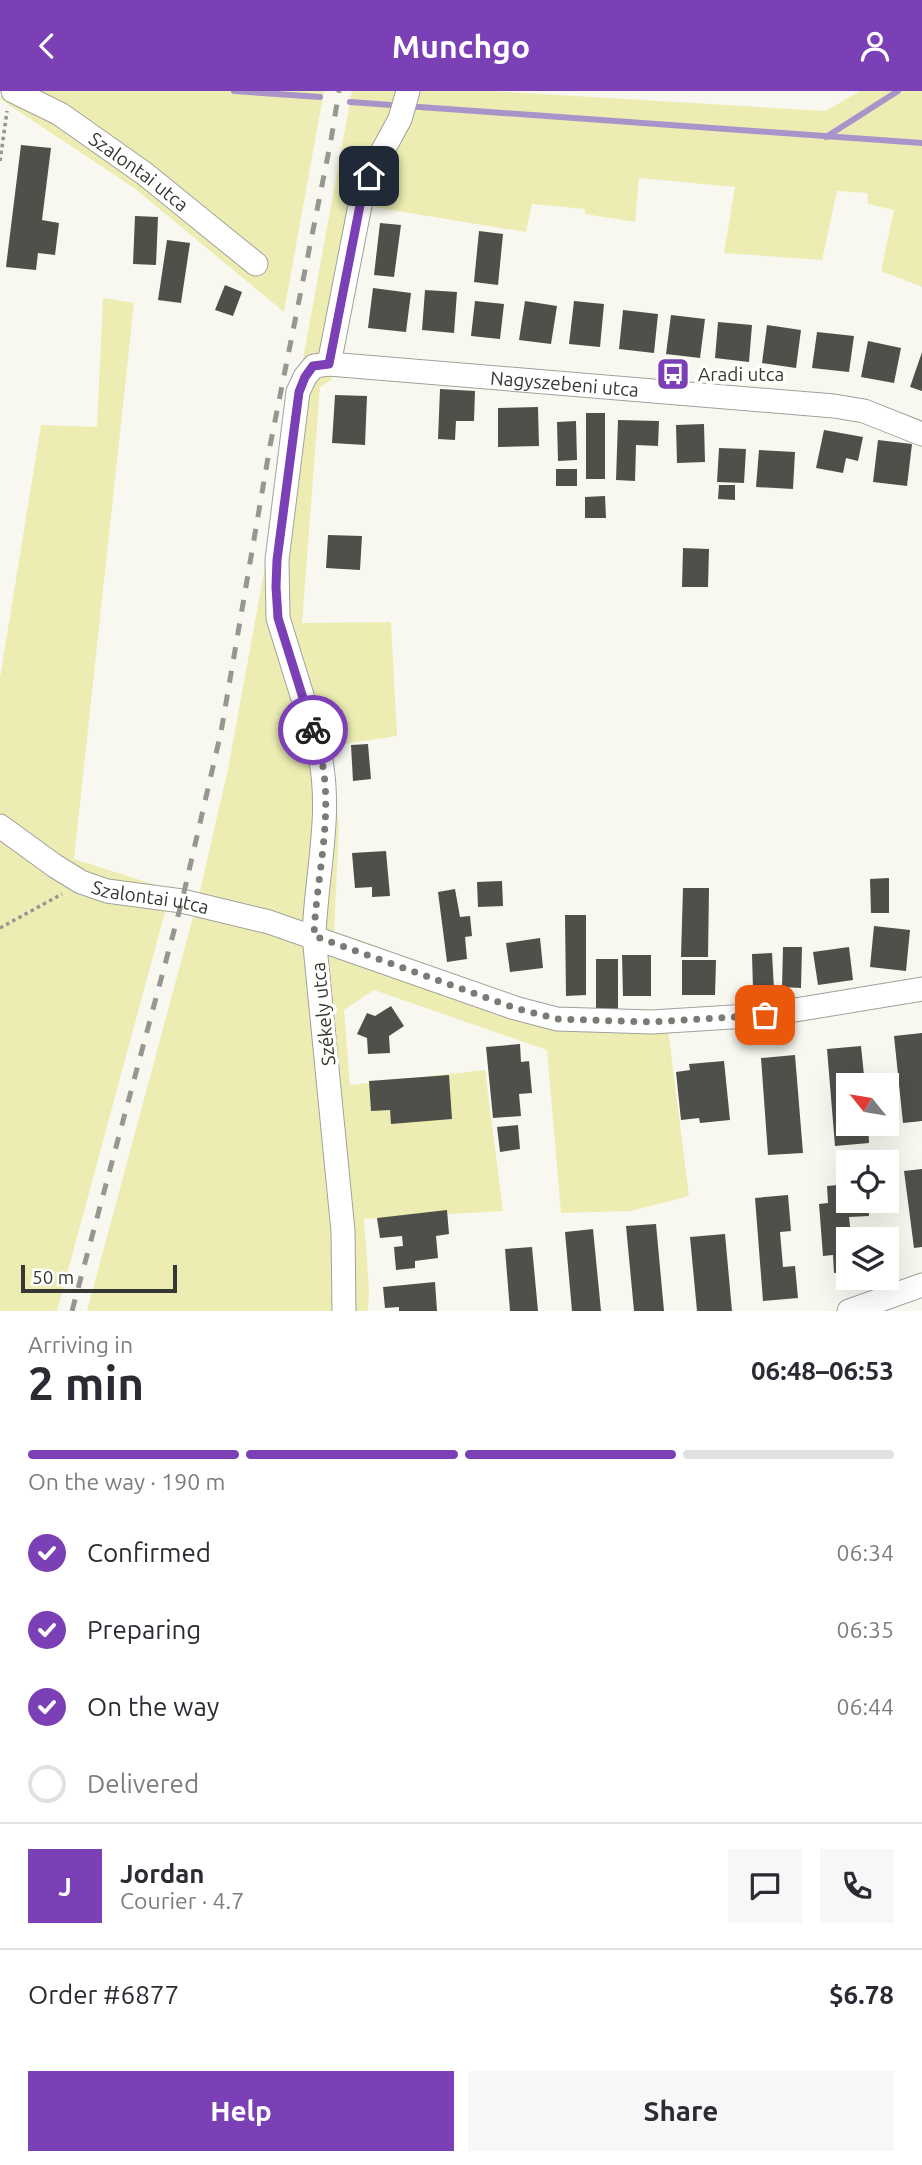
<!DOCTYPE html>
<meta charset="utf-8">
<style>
body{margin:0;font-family:Ubuntu,sans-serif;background:#f7f7f7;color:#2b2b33;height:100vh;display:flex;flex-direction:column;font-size:26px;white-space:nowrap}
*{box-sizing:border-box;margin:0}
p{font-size:23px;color:#7c7c81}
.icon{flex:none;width:38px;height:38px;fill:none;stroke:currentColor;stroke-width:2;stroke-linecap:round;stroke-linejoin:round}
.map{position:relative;height:1220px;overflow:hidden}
.panel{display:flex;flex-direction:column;background:#fff;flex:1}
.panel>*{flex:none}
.needle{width:46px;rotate:300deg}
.tools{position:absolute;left:836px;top:982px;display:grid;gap:14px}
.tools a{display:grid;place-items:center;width:63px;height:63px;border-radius:0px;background:#fff;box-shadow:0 7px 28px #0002;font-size:35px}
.scale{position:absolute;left:21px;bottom:18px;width:156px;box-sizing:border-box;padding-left:7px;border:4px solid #373734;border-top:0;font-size:19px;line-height:24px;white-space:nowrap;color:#373734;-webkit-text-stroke:5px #fffffe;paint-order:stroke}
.pin{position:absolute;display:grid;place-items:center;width:60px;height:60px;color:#fff;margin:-30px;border-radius:14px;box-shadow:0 4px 10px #0006}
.courier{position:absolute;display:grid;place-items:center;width:70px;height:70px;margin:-35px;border:5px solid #7b40b6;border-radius:50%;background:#fff;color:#222;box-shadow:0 2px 9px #0007}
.head em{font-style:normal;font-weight:700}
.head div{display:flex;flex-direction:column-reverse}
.head{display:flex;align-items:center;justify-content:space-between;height:119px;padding:0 28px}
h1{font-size:46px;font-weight:700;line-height:52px}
.bar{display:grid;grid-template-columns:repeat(4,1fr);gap:10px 7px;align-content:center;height:84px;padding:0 28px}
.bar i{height:9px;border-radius:5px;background:#e1e1e2}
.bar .on{background:#7b40b6}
.bar p{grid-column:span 4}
.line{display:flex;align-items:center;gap:18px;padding:0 28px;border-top:2px solid #e1e1e2}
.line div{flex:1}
.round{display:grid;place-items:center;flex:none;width:74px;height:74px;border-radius:0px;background:#f7f7f7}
ol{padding:0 28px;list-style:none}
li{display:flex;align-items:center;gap:21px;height:77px}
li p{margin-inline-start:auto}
li .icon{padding:7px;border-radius:50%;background:#7b40b6;color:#fff;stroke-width:4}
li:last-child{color:#7c7c81}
li i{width:38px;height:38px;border:4px solid #e1e1e2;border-radius:50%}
.primary-button{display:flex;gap:14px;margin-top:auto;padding:14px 28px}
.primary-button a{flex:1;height:80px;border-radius:0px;background:#7b40b6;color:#fff;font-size:28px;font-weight:700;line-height:80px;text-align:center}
.primary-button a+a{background:#f7f7f7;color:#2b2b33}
header{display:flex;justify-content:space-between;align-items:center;height:91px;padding:0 28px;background:#7b40b6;color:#fff;font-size:32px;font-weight:700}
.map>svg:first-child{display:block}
</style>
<header><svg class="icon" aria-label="back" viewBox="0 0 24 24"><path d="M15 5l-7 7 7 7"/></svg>Munchgo<svg class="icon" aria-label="person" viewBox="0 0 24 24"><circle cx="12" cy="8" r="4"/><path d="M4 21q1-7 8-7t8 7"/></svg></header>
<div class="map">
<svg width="922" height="1220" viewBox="0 0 922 1220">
<rect width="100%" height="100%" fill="#f8f8f1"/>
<!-- green -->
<path fill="#ededb3" d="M 2,0 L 324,0 L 284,221 L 134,97 L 0,8 Z
M 352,0 L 491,0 L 826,20 L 860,0 L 922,0 L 922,196 L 881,180 L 894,119 L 868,113 L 867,102 L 837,100 L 822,169 L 724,162 L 735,96 L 639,87 L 635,131 L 585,123 L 585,118 L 532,113 L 526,141 L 373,116 L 331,289 L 320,296 L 302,532 L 391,531 L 397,645 L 330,655 L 339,737 L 334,840 L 556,919 L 666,923 L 689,1105 L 631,1120 L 561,1122 L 547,959 L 374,899 L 344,919 L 350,994 L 485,979 L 503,1120 L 364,1128 L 369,1198 L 368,1220 L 87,1220 L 200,800 L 228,678 Z
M 103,207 L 134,212 L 74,768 L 171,799 L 57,1220 L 0,1220 L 0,587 L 41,334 L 97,336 Z"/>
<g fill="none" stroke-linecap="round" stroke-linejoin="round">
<!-- stream -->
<path stroke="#aa93c9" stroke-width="6" d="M 234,0 L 320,6
M 350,11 L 922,52
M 826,46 L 898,0"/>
</g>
<!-- building -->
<path fill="#50504a" d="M 21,54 L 51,57 L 42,129 L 59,132 L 55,164 L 38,162 L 36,179 L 6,176 Z
M 135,125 L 158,126 L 156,174 L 133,173 Z
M 380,132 L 401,134 L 394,186 L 374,184 Z
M 479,140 L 503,143 L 498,194 L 474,191 Z
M 167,149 L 190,152 L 181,212 L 158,209 Z
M 225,194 L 242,201 L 233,225 L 215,219 Z
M 373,197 L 411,202 L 406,241 L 368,237 Z
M 425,199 L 457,201 L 454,242 L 422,239 Z
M 475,210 L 504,213 L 500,248 L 471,245 Z
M 525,210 L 557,215 L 551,253 L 519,249 Z
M 574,210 L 604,213 L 600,256 L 569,253 Z
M 623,219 L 658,223 L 654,262 L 619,258 Z
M 671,224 L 705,228 L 700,267 L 666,263 Z
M 718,231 L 752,234 L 749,271 L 715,267 Z
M 767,234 L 801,239 L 796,277 L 762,272 Z
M 817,241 L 854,245 L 849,281 L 812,277 Z
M 868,250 L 901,257 L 894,292 L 861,286 Z
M 922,261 L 922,300 L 910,296 Z
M 440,298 L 475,300 L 474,330 L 456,330 L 455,349 L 438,348 Z
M 335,304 L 367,305 L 365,354 L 332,352 Z
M 538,316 L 539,355 L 498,356 L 498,317 Z
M 586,322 L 605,322 L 605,388 L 586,388 Z
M 618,329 L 659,330 L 658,355 L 636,354 L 635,390 L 616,389 Z
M 576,330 L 577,369 L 558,370 L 557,331 Z
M 704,333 L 705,371 L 677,372 L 676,334 Z
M 824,339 L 863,346 L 858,370 L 846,367 L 843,382 L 816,377 Z
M 878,349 L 912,353 L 907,395 L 873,391 Z
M 719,357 L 746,358 L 744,392 L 717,391 Z
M 759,359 L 795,361 L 793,398 L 756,396 Z
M 556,378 L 577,378 L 577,395 L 556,395 Z
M 719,394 L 735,394 L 735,409 L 718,408 Z
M 605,405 L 606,427 L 585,427 L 585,406 Z
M 328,444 L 362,445 L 360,479 L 326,477 Z
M 683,457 L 709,458 L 708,496 L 682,496 Z
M 368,653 L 371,688 L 353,690 L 351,654 Z
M 386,760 L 390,805 L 372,806 L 372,796 L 355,797 L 352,762 Z
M 889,787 L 889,822 L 871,822 L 870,788 Z
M 502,790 L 503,815 L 478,816 L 477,791 Z
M 683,797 L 709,797 L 708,866 L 681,866 Z
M 455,798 L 460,826 L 470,825 L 472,845 L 465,846 L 467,868 L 447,871 L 438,801 Z
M 565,824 L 586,824 L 586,904 L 566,905 Z
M 874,835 L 910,839 L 906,880 L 870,876 Z
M 540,847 L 543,877 L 510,881 L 506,852 Z
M 783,856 L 802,856 L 801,897 L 782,896 Z
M 849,856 L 853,889 L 818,894 L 813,861 Z
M 772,862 L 774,898 L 753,899 L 752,863 Z
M 622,864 L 651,864 L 651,905 L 623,905 Z
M 596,868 L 618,868 L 618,922 L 596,922 Z
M 682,869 L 716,869 L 715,904 L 682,904 Z
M 391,915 L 404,935 L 389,945 L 390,962 L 368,963 L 367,947 L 357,943 L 367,922 L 375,925 Z
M 922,942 L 922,1030 L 903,1032 L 894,945 Z
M 520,953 L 521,971 L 529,970 L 532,1002 L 519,1003 L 521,1025 L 493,1027 L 486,956 Z
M 861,955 L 865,994 L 849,994 L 849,1032 L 868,1032 L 869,1052 L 835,1055 L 827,958 Z
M 795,964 L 803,1062 L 768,1064 L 761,967 Z
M 724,970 L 730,1029 L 700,1032 L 699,1027 L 681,1029 L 676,981 L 690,979 L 689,973 Z
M 449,984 L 452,1028 L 391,1033 L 390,1019 L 371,1020 L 369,990 Z
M 518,1034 L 520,1058 L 500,1061 L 497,1036 Z
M 922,1078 L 922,1156 L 914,1157 L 904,1080 Z
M 849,1093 L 849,1110 L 868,1110 L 869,1125 L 849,1126 L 851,1145 L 870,1144 L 870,1148 L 849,1148 L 849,1181 L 834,1182 L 833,1164 L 823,1165 L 819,1113 L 828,1112 L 827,1095 Z
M 788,1104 L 791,1140 L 780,1141 L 783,1176 L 795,1175 L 798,1207 L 763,1210 L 755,1107 Z
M 447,1119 L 449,1143 L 436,1145 L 438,1167 L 415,1170 L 415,1177 L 396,1179 L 394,1156 L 403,1155 L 402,1145 L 380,1147 L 377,1127 Z
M 656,1133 L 664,1220 L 634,1220 L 626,1135 Z
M 593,1138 L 601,1220 L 572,1220 L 565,1141 Z
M 725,1143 L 732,1220 L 697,1220 L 690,1146 Z
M 532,1156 L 538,1220 L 510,1220 L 505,1158 Z
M 435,1191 L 437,1220 L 399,1220 L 399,1216 L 385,1217 L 383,1196 Z"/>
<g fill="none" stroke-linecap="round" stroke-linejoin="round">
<defs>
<g id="street">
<path id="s1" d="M 13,0 L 60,23 L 145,83 L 256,173"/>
<path d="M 329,273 L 362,104 L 369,85 L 400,28 L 408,0"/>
<path id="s2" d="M 0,735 L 55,775 L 81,791 L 107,800 L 182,810 L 269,831 L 515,917 L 557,928 L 652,931 L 765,924 L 922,898"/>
<path id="s3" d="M 344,1220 L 343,1140 L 314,845 C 316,782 334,719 318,656 L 278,527 L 277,469 L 298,301 L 305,286 L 314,275 L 329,273 L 834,315 L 864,320 L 922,343"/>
<path d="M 849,1220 L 922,1194"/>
</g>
</defs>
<!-- street casing -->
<use href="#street" stroke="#a1a19b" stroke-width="25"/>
<!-- path -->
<path stroke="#969691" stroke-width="3.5" stroke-dasharray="3.5 3.5" stroke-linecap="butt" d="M 0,70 L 7,20
M 0,837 L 62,803"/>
<!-- street -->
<use href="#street" stroke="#fff" stroke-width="23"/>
<!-- rail -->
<path stroke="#979792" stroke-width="5" stroke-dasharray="12 12" stroke-linecap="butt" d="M 72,1220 L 182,810 L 221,641 L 270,355 L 331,49 L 339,0"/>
</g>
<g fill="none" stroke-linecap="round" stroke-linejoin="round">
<!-- done -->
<path stroke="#7b7b76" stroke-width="7" stroke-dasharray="0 12.6" d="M 313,639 C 316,651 321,664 323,676 C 332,732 316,789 314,845 L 515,917 L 557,928 L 652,931 L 765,924"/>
<!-- route -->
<path stroke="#7b40b6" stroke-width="9" d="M 313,639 L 278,527 L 276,496 L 277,469 L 299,301 L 305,286 L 313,275 L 329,273 L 362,104 L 369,85"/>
</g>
<!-- icons -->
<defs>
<symbol id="bus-square" viewBox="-11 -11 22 22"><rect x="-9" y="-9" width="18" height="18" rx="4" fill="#7b40b6" stroke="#fffffe"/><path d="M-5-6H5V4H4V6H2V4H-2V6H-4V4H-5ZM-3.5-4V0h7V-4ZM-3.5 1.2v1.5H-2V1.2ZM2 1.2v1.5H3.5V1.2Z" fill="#fff"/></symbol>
</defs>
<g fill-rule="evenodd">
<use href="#bus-square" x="654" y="264" width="38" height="38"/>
</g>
<g text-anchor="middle" stroke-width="7" stroke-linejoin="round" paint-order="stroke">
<!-- street labels -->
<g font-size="19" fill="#373734" stroke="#fffffe">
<text dy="7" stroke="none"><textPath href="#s1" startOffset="150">Szalontai utca</textPath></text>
<text dy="7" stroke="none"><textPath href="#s3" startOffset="1211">Nagyszebeni utca</textPath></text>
<text dy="7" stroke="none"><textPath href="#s2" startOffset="170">Szalontai utca</textPath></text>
<text transform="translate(323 923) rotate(-96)" y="7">Székely utca</text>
</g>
<!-- poi labels -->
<g font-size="19" fill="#373734" stroke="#fffffe" text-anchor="start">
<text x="698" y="290">Aradi utca</text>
</g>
</g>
</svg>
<div class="tools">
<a><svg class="needle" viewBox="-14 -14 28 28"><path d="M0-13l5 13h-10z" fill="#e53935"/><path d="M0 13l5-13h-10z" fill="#7c7c81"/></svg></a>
<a><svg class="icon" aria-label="locate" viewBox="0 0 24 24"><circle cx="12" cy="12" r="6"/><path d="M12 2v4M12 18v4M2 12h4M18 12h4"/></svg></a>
<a><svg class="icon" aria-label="layers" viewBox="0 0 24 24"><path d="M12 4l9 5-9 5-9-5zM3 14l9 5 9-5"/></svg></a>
</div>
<div class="scale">50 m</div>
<div class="pin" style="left:765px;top:924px;background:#ea580c"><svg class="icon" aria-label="bag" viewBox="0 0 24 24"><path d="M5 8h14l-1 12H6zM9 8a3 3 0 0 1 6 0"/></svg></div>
<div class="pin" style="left:369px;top:85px;background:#1f2937"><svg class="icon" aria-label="home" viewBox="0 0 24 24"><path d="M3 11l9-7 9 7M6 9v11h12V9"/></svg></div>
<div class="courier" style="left:313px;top:639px"><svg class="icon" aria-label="bike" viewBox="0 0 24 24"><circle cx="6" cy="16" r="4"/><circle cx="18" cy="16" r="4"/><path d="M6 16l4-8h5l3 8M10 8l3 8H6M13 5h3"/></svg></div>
</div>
<section class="panel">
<div class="head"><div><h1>2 min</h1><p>Arriving in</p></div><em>06:48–06:53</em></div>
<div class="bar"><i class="on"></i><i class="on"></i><i class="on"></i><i></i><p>On the way · 190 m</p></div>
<ol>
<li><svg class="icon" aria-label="check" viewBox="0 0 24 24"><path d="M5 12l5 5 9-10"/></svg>Confirmed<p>06:34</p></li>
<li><svg class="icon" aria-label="check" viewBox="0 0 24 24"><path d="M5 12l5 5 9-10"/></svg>Preparing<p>06:35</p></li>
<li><svg class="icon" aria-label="check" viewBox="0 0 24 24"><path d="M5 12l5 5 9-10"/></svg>On the way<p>06:44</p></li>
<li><i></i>Delivered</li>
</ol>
<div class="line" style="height:126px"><b class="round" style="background:#7b40b6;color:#fff">J</b><div><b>Jordan</b><p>Courier · 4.7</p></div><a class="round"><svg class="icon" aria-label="chat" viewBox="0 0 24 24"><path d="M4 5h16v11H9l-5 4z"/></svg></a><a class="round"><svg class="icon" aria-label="phone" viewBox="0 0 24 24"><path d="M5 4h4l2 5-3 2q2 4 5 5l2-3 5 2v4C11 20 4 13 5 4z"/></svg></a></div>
<div class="line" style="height:91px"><div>Order #6877</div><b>$6.78</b></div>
<div class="primary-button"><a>Help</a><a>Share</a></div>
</section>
